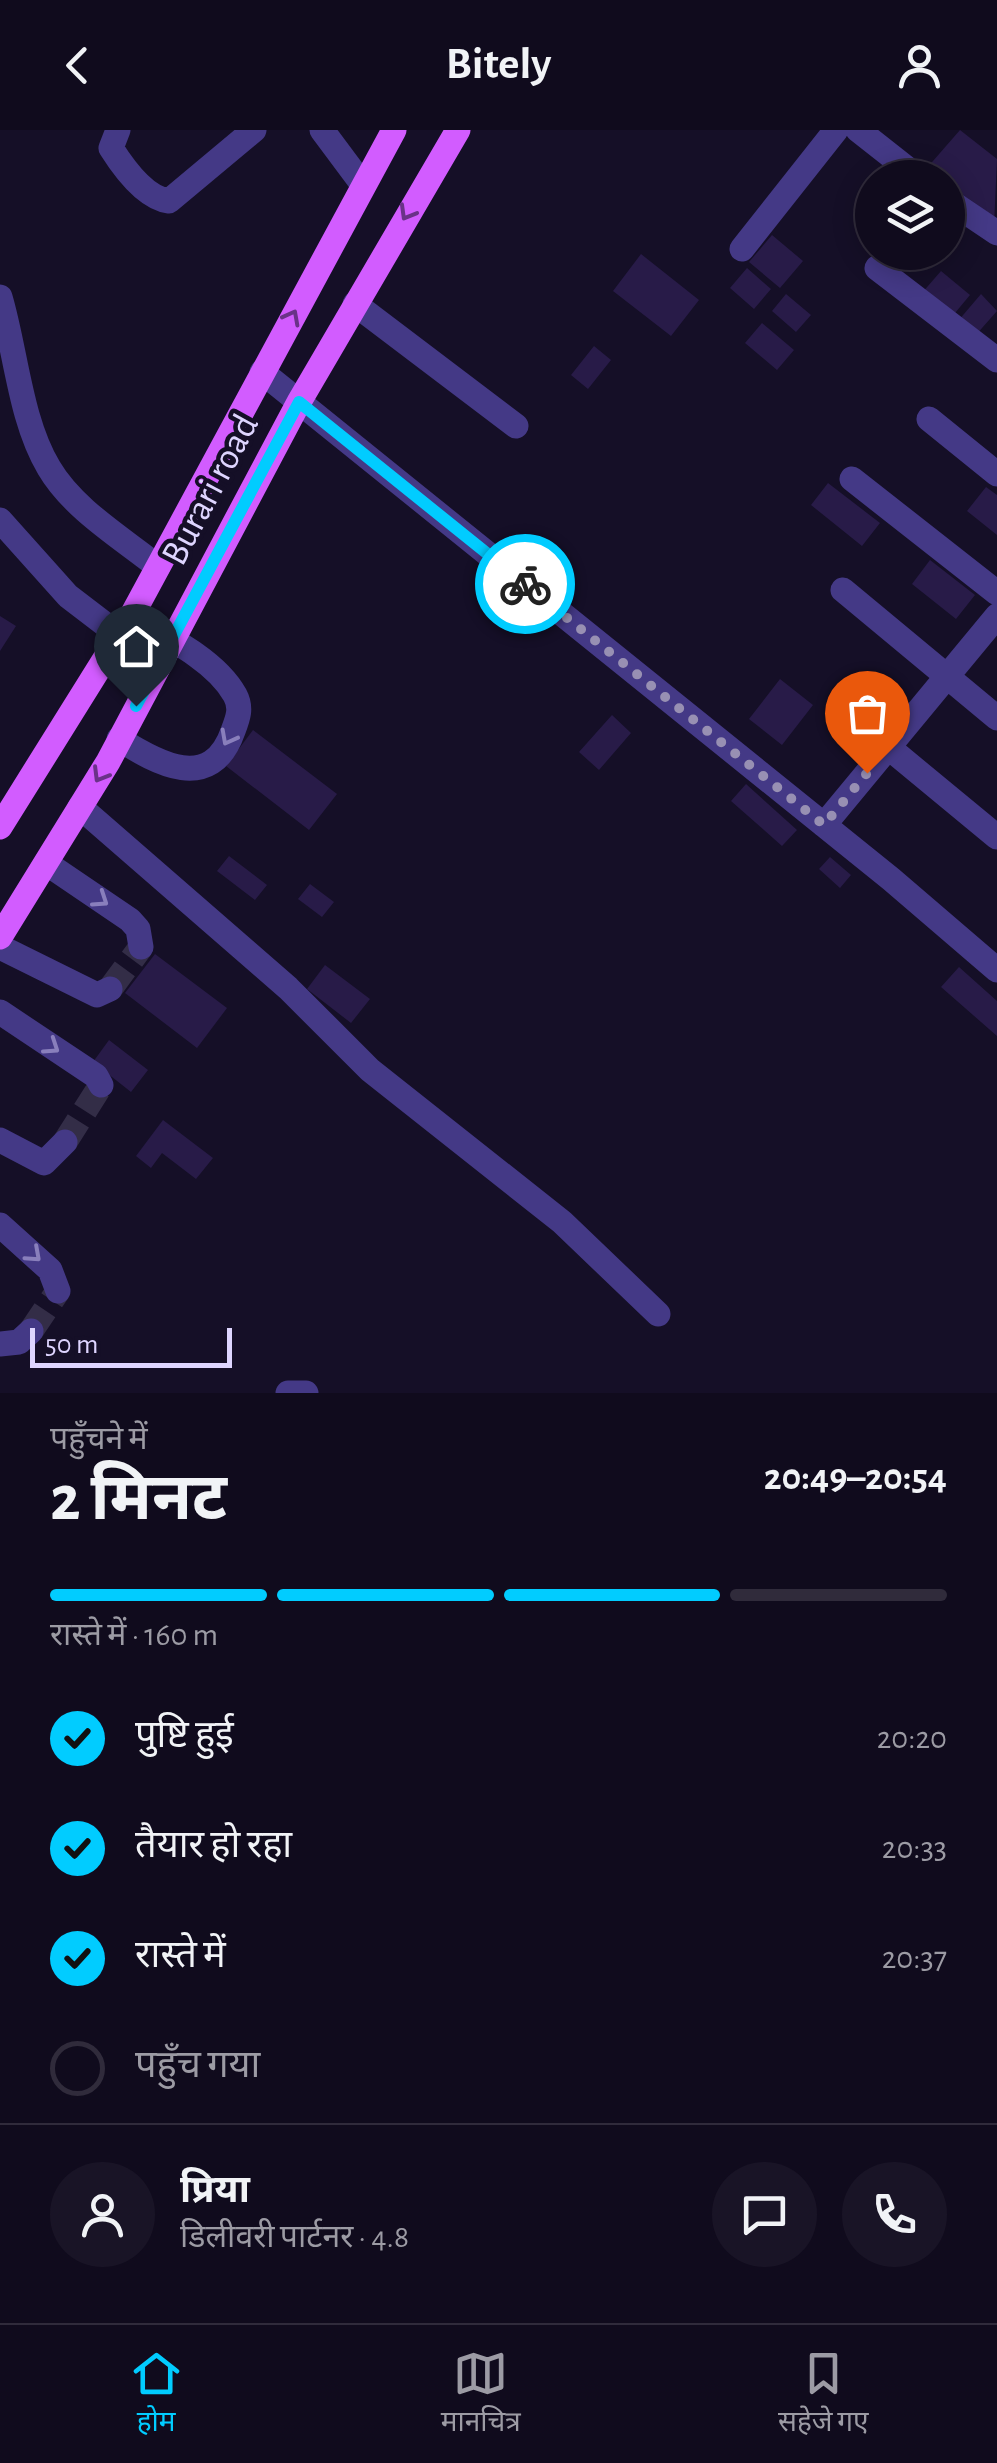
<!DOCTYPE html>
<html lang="hi">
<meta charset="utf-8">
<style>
body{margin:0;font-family:"Alegreya Sans","Noto Sans Devanagari",sans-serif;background:#191426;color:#f1f3f6;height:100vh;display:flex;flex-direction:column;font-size:38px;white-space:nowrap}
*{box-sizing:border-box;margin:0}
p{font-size:32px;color:#9c9ba4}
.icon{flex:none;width:55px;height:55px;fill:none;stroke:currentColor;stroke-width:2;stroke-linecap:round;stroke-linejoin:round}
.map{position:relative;height:1263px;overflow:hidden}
.details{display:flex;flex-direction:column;background:#100b1d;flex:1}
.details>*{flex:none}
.fabs{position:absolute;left:855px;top:30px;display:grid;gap:20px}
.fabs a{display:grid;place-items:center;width:110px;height:110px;border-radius:50%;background:#100b1d;box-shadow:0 5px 25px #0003,0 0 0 2px #302b3b;font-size:50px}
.scale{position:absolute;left:30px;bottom:25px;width:202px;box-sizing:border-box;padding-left:10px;border:5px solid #ded5ff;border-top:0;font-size:28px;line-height:35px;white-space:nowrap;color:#ded5ff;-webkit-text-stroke:8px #150f27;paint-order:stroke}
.pin{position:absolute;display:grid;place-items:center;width:85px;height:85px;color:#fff;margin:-102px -42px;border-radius:50% 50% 50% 0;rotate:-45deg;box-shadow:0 0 10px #0007}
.pin .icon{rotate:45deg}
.courier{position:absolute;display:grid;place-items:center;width:100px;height:100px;margin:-50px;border:8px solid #01ccff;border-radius:50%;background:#fff;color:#222;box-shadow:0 2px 12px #0007}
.overview em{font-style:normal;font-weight:700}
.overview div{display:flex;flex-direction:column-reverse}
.overview{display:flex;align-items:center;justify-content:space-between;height:170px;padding:0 50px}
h1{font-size:65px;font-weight:700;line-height:75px}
.bar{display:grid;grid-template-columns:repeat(4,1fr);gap:15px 10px;align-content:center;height:120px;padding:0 50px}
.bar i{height:12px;border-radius:8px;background:#302b3b}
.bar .selected{background:#01ccff}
.bar p{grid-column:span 4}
.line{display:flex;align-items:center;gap:25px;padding:0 50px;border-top:2px solid #302b3b}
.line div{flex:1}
.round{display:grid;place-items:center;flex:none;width:105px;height:105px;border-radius:52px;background:#191426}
ol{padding:0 50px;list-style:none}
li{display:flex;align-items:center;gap:30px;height:110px}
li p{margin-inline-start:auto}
li .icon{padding:10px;border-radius:50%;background:#01ccff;color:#111;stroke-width:4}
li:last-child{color:#9c9ba4}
li i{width:55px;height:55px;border:5px solid #302b3b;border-radius:50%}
header{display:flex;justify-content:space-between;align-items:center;height:130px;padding:0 50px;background:#100b1d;font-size:45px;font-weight:700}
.menu{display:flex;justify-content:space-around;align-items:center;height:140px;border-top:2px solid #302b3b;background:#100b1d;font-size:28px;color:#9c9ba4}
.menu a{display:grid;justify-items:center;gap:5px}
.menu .selected{color:#01ccff}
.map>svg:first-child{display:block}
</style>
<header><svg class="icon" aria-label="back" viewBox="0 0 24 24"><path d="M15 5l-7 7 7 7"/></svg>Bitely<svg class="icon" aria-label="person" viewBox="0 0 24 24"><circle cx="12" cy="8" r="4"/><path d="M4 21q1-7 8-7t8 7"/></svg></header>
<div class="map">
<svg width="997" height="1263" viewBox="0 0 997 1263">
<rect width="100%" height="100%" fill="#150f27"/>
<!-- building -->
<path fill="#281b48" d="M 960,0 L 997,29 L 994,96 L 948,57 L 948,48 L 936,48 L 926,39 Z
M 772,105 L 803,131 L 780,158 L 749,132 Z
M 641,124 L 699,170 L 671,206 L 613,161 Z
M 747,138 L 771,159 L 754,179 L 730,158 Z
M 941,141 L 970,165 L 950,189 L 921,164 Z
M 786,164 L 811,185 L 796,202 L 772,181 Z
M 981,164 L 997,181 L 975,206 L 958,191 Z
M 762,193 L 794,220 L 777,240 L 745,213 Z
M 594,216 L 611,230 L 588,259 L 571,245 Z
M 828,353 L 880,393 L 862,416 L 811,375 Z
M 986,357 L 997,365 L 997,405 L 967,381 Z
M 930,430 L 975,465 L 956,489 L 912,454 Z
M 0,486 L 16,496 L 0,521 Z
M 780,549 L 813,575 L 782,615 L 749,589 Z
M 612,585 L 631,603 L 599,640 L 579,622 Z
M 253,600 L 337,664 L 309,700 L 226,636 Z
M 746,654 L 797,700 L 782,716 L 731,671 Z
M 229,726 L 267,755 L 255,770 L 217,741 Z
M 830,727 L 851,745 L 840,758 L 819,739 Z
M 310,754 L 334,772 L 322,787 L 298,769 Z
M 155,824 L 227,878 L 197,918 L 125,863 Z
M 325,835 L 370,869 L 351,893 L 307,859 Z
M 959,837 L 997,871 L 997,906 L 941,857 Z
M 109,910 L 148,940 L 131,962 L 93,932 Z
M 163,990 L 213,1028 L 196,1049 L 162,1023 L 151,1038 L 136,1026 Z"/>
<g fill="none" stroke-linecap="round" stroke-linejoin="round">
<!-- minor-tunnel -->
<path stroke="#332d47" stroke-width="25" stroke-dasharray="25 12" stroke-linecap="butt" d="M 110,859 L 141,817
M 65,1012 L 101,955
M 31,1201 L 58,1161"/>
<!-- minor -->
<path stroke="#443986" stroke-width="25" d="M 118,0 L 111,18 C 123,37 145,68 169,71 L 254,0
M 322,0 L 363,55
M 858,0 L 919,48
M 948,70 L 997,103
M 742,119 L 836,0
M 877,138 L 997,230
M 0,167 C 16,221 20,290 49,338 C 73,379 122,408 158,437
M 355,174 L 516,296
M 262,242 L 891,749 L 997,840
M 929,289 L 997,344
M 852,349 L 997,463
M 0,390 L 68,466 L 119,505
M 843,460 L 997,588
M 119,609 C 157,633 211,664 233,601 C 238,588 242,578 235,565 C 215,529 165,506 131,487
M 888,617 L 997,707
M 80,677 L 288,858 L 370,940 L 562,1092 L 658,1184
M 824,695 L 997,486
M 46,733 L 130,790 L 138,799 L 141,817
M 0,817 L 97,865 L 110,859
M 0,882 L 96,946 L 101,955
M 0,1010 L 44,1033 L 65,1012
M 0,1095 L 50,1140 L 58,1161
M 0,1214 L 19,1212 L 31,1201
M 288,1263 L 306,1263"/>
<!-- major -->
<path stroke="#d25cff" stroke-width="25" d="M 0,697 L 131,487 L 394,0
M 0,807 L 108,632 L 299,272 L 458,0"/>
</g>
<!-- one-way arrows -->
<defs><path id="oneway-chevron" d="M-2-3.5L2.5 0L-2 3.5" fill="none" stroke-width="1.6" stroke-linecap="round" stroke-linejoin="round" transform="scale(2.5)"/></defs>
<g stroke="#6a3288">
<use href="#oneway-chevron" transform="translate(407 83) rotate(120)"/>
<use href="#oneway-chevron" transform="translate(292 187) rotate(-62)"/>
<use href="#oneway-chevron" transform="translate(100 645) rotate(121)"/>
</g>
<g stroke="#897fbc">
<use href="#oneway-chevron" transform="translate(228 608) rotate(118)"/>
<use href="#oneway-chevron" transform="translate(101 770) rotate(34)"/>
<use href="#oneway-chevron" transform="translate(52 917) rotate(34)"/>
<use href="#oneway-chevron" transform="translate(34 1125) rotate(42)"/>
</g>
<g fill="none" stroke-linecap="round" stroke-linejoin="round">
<!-- done -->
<path stroke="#9890b3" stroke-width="10" stroke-dasharray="0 18" d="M 525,454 L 824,695 L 867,643"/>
<!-- route -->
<path stroke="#01ccff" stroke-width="12" d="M 136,576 L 299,272 L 525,454"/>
</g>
<g text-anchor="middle" stroke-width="9" stroke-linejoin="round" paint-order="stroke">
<!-- street labels -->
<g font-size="38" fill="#ded5ff" stroke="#150f27">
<text transform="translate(209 359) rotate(-62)" y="13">Burari road</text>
</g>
</g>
</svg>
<div class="fabs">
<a><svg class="icon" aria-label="layers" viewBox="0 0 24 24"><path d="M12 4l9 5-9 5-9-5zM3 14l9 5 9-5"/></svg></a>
</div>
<div class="scale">50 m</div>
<div class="pin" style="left:867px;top:643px;background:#ea580c"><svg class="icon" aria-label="bag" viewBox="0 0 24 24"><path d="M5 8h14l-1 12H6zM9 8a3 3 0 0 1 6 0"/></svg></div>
<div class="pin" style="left:136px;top:576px;background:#1f2937"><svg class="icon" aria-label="home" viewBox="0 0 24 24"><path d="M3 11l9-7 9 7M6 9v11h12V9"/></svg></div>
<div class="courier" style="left:525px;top:454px"><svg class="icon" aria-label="bike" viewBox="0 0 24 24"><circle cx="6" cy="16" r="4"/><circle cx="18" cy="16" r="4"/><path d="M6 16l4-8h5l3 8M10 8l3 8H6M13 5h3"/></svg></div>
</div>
<section class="details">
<div class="overview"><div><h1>2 मिनट</h1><p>पहुँचने में</p></div><em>20:49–20:54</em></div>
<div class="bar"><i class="selected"></i><i class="selected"></i><i class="selected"></i><i></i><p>रास्ते में · 160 m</p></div>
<ol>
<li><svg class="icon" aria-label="check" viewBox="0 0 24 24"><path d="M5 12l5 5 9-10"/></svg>पुष्टि हुई<p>20:20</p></li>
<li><svg class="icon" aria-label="check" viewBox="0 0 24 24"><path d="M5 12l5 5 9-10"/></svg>तैयार हो रहा<p>20:33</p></li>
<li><svg class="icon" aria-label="check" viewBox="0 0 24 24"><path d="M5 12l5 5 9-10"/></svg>रास्ते में<p>20:37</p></li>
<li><i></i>पहुँच गया</li>
</ol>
<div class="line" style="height:180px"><a class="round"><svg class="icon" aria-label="person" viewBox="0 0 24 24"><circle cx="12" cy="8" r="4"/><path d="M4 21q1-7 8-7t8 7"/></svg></a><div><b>प्रिया</b><p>डिलीवरी पार्टनर · 4.8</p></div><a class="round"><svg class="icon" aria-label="chat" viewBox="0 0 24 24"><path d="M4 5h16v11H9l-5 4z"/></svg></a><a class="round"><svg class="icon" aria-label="phone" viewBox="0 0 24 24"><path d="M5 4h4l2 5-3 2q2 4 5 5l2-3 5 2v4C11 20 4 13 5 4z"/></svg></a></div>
</section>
<nav class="menu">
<a class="selected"><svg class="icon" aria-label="home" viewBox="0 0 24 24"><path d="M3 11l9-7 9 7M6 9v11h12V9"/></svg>होम</a>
<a><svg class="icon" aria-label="map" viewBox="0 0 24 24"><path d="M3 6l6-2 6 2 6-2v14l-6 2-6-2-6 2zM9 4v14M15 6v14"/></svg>मानचित्र</a>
<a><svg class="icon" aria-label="saved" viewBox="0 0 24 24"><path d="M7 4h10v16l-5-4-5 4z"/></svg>सहेजे गए</a>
</nav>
